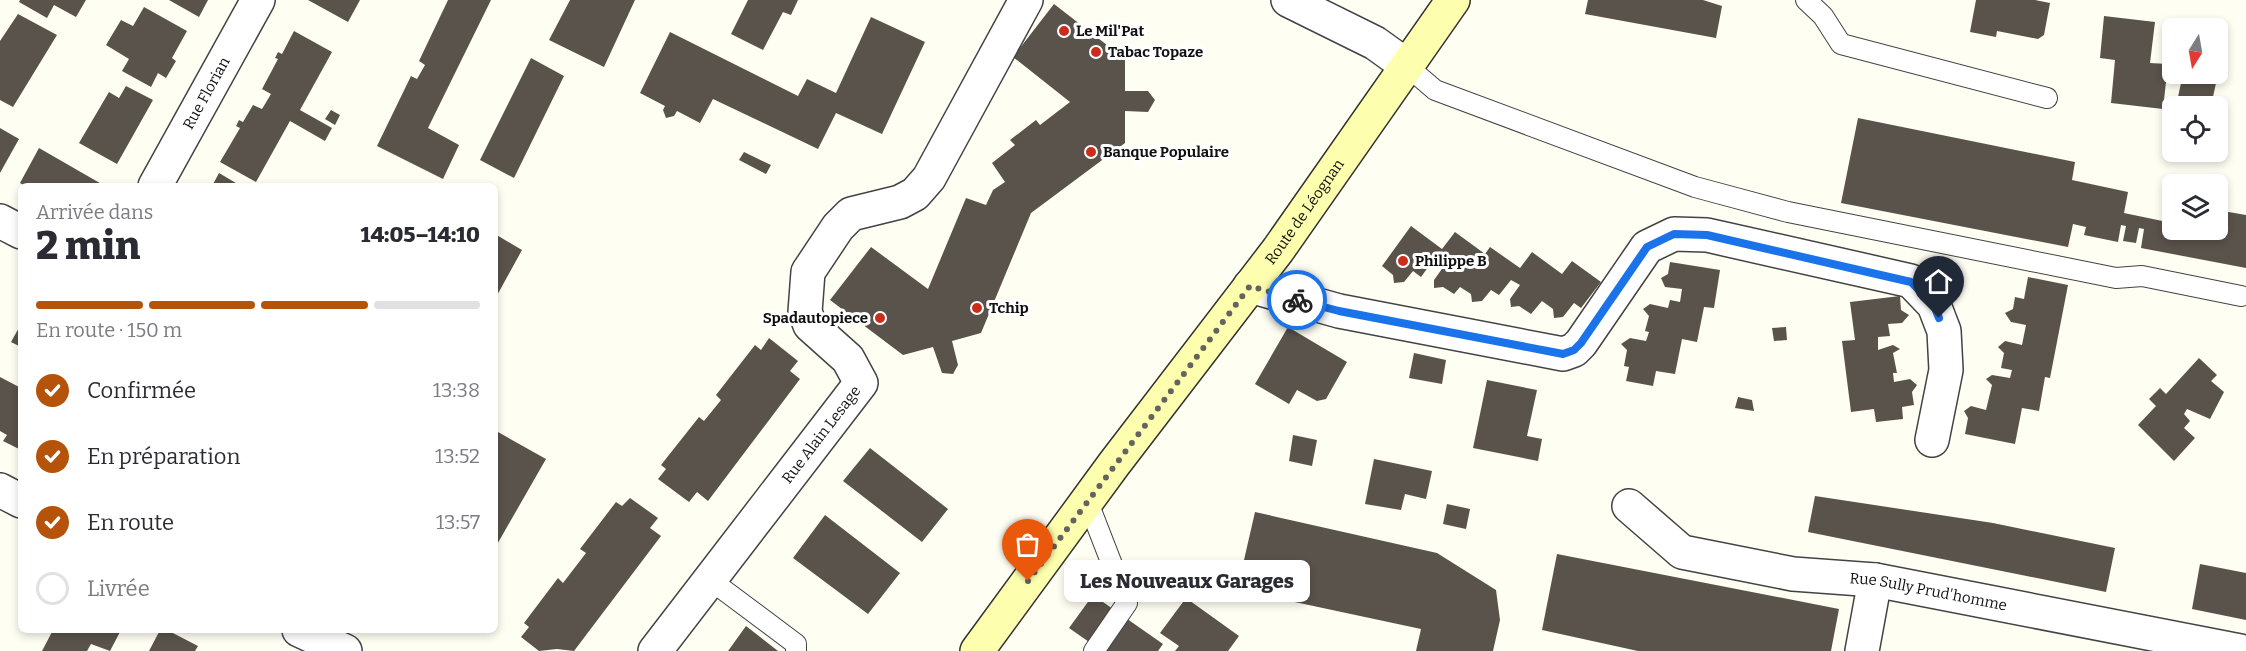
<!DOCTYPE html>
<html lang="fr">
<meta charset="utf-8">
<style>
body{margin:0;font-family:Bitter,serif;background:#f7f7f7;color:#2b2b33;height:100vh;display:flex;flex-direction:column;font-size:22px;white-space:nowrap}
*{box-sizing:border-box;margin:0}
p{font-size:20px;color:#7c7c81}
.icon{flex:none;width:33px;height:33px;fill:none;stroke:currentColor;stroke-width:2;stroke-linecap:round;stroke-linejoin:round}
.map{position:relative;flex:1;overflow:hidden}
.side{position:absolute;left:18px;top:183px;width:480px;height:450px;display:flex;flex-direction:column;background:#fff;border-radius:9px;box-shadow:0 3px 9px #0003}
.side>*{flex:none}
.needle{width:39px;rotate:191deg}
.controls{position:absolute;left:2162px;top:18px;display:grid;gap:12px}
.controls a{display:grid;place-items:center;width:66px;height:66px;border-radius:9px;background:#fff;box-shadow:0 3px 9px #0003;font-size:30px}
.pin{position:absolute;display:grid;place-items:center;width:51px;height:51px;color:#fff;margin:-62px -26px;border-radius:50% 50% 50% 0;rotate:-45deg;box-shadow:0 0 6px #0007}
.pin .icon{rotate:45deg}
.courier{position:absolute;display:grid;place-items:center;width:60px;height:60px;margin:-30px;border:4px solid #1a73e8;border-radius:50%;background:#fff;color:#222;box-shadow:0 2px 8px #0007}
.bubble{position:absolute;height:42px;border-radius:9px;background:#fff;box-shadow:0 3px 9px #0003;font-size:20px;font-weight:800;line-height:42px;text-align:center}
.summary em{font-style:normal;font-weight:800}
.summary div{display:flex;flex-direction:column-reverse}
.summary{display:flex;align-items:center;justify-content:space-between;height:102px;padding:0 18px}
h1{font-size:39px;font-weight:800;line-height:45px}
.bar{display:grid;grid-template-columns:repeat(4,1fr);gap:9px 6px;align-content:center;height:72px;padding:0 18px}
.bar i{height:8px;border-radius:4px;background:#e1e1e2}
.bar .selected{background:#b45309}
.bar p{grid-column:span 4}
ol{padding:0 18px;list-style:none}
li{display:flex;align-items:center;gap:18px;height:66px}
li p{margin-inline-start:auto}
li .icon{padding:6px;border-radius:50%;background:#b45309;color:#fff;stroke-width:4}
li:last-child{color:#7c7c81}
li i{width:33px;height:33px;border:3px solid #e1e1e2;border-radius:50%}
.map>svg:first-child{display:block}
</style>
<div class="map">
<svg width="2246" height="651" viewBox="0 0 2246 651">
<rect width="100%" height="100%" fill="#fffef3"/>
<!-- building -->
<path fill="#5a534c" d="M 20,0 L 86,0 L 76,17 L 54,5 L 47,18 L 19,2 Z
M 169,0 L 208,0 L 199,17 Z
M 308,0 L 360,0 L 348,22 Z
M 448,0 L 491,0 L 428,128 L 459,145 L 443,179 L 377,146 L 411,76 L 417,79 L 425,65 L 419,61 Z
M 570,0 L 635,0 L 604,67 L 549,40 Z
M 748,0 L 798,0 L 791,15 L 783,12 L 763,50 L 731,34 Z
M 1588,0 L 1703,0 L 1722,6 L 1716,38 L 1585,14 Z
M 1976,0 L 2035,0 L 2050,3 L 2044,35 L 2038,39 L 1997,31 L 1996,37 L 1970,32 Z
M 1054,4 L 1125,59 L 1125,91 L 1148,91 L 1155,100 L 1148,112 L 1125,111 L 1125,143 L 1031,213 L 981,333 L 952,341 L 958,365 L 953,374 L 942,373 L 933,347 L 903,355 L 830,300 L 871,247 L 928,289 L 966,198 L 986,205 L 993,190 L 1005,182 L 992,163 L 1015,145 L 1010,140 L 1036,120 L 1040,125 L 1070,102 L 1013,57 Z
M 144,7 L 187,31 L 172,58 L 176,61 L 166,78 L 158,73 L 151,87 L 122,71 L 129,59 L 106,45 L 121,20 L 133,26 Z
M 18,14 L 57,35 L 13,107 L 0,100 L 0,41 Z
M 2104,16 L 2155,22 L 2150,63 L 2168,64 L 2163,109 L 2111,103 L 2115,60 L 2100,58 Z
M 871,17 L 925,42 L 882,134 L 836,113 L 818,149 L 713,99 L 700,123 L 677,111 L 674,116 L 666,118 L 663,110 L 665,106 L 640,93 L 670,32 L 798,96 L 807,79 L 836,93 Z
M 294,31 L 332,52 L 300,110 L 332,128 L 325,141 L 290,121 L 256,182 L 220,162 L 240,128 L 236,126 L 239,120 L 243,122 L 253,105 L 262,109 L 271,94 L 262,89 L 278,59 L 275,58 L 278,52 L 282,54 Z
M 531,58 L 564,76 L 514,178 L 480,160 Z
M 2183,74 L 2218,74 L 2211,106 L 2176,106 Z
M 126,86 L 153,100 L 117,164 L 79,143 L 109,92 L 119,98 Z
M 331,110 L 340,115 L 335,125 L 325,119 Z
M 1858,118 L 2075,162 L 2072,180 L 2128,192 L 2124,213 L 2172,223 L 2172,230 L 2217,230 L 2217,210 L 2246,215 L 2246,268 L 2141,248 L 2144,229 L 2139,228 L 2136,243 L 2123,241 L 2126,226 L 2121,225 L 2118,242 L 2084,235 L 2086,227 L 2073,224 L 2068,247 L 1841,203 Z
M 0,128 L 19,139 L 0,173 Z
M 39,148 L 105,186 L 25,186 L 20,183 Z
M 744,152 L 771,165 L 766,174 L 739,160 Z
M 219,173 L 241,186 L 212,186 Z
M 1411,226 L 1442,249 L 1455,232 L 1485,254 L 1490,247 L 1520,268 L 1532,252 L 1562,274 L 1572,261 L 1601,282 L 1581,308 L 1574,303 L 1563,317 L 1554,318 L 1553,309 L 1542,301 L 1531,314 L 1519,306 L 1511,307 L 1510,299 L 1520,285 L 1511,280 L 1499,295 L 1491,290 L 1482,301 L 1472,302 L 1471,294 L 1460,287 L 1454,294 L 1443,287 L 1434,288 L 1434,280 L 1444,266 L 1434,259 L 1421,277 L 1413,271 L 1404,282 L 1394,283 L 1393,275 L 1382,266 Z
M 495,234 L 522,250 L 495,299 Z
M 1670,262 L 1720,270 L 1714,308 L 1704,307 L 1697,342 L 1682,339 L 1675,374 L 1656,371 L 1653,386 L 1626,381 L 1629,367 L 1624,366 L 1627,350 L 1621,344 L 1630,338 L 1646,341 L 1649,332 L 1645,331 L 1649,316 L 1643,309 L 1650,304 L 1668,308 L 1670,300 L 1680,302 L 1682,289 L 1665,287 L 1661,278 L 1668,274 Z
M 2028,277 L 2068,285 L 2050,378 L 2045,377 L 2039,411 L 2022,408 L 2015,444 L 1965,434 L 1968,418 L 1964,411 L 1971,406 L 1986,410 L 1992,385 L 1986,379 L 1992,375 L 2010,378 L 2012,370 L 2001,368 L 2004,353 L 1998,347 L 2005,341 L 2022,345 L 2026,325 L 2011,322 L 2005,313 L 2013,309 L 2015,297 L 2024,299 Z
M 1900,296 L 1901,310 L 1909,315 L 1902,323 L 1888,324 L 1890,336 L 1878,337 L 1878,350 L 1893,345 L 1900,349 L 1893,353 L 1897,373 L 1893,373 L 1894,382 L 1910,379 L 1917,385 L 1912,392 L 1914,405 L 1902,407 L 1903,419 L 1876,422 L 1874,409 L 1851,412 L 1842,341 L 1855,340 L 1850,302 Z
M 21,324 L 21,347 L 11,342 Z
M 1288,327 L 1347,362 L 1326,399 L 1317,401 L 1297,390 L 1289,404 L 1255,384 Z
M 1786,327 L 1787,340 L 1774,341 L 1772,328 Z
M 769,338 L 798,361 L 790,371 L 800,379 L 708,501 L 697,492 L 689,502 L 658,479 L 666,469 L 661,465 L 699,417 L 704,421 L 721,400 L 716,395 L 755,345 L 761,350 Z
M 1414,353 L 1446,360 L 1442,384 L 1409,378 Z
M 2199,358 L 2217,375 L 2211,381 L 2224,392 L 2210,419 L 2187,409 L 2184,414 L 2190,421 L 2184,428 L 2195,438 L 2174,461 L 2138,425 L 2156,406 L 2149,399 L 2160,388 L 2166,394 Z
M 0,377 L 21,388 L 21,450 L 3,441 L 7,435 L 0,431 Z
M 1487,380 L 1537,390 L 1527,436 L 1542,439 L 1538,461 L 1473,448 Z
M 1738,397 L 1752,400 L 1754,411 L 1735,408 Z
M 498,432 L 546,459 L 495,548 L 495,438 Z
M 1293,435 L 1317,440 L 1312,466 L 1289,461 Z
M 870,448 L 948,509 L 922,542 L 843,481 Z
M 1374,459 L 1432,471 L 1426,499 L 1405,494 L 1401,510 L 1365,504 Z
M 1815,496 L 1993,523 L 2115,548 L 2106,592 L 1808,532 Z
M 630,498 L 658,518 L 650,528 L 661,536 L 574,651 L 557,649 L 539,651 L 521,637 L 529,627 L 524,623 L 558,578 L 563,583 L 586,553 L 580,549 L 616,502 L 622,506 Z
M 1447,504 L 1470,509 L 1466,529 L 1443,524 Z
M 1255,512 L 1437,553 L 1496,590 L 1500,620 L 1493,651 L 1416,651 L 1421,629 L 1276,598 L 1241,573 Z
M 825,515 L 900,573 L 868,614 L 793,558 Z
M 1557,554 L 1839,609 L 1831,651 L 1638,651 L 1542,630 Z
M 2200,564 L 2246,573 L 2246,620 L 2192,609 Z
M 1093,595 L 1163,644 L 1158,651 L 1102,651 L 1069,628 Z
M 1186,598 L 1239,636 L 1228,651 L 1175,651 L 1179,646 L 1160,633 Z
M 746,626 L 778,651 L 728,651 Z
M 53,630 L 121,630 L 110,651 L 91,644 L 87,651 L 42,651 Z
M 160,630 L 167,630 L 198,646 L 195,651 L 149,651 Z"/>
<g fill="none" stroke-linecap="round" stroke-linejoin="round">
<defs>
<path id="lane" d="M 1806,0 L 1823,16 L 1841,44 L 2047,98
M 1407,66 L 1435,90 L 1695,187 L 1788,212 L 2116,278 L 2142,276 L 2241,296
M 1087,500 L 1127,603 L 1094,651
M 709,579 L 796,644 L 796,651"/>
<g id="street">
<path d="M 1288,0 L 1375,43 L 1407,66"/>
<path id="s1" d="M 155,186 L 258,0"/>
<path d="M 0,221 L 21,232"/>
<path d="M 1250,286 L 1339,311 L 1563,354 L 1574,350 L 1581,343 L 1647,247 L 1674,234 L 1707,235 L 1911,281 L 1934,305 L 1944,331 L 1946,370 L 1932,440"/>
<path d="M 0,490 L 21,501"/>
<path id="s2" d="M 1629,506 L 1682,552 L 1793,574 L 1875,580 L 2240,651"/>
<path d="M 299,630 L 345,651"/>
<path id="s3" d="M 655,651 L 861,383 L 848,359 L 810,325 L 805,312 L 808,272 L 838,227 L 851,214 L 900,202 L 915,194 L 929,178 L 1026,0"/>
<path d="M 1862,651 L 1875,580"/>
</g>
<g id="secondary">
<path id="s4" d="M 977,651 L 1114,464 L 1278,250 L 1453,0"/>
</g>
</defs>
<!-- lane casing -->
<use href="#lane" stroke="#434343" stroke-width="22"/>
<!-- street casing -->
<use href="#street" stroke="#434343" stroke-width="36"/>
<!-- secondary casing -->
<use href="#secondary" stroke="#323232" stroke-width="36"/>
<!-- lane -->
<use href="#lane" stroke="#fff" stroke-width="20"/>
<!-- street -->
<use href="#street" stroke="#fff" stroke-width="33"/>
<!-- secondary -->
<use href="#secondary" stroke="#fdffae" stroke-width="33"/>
</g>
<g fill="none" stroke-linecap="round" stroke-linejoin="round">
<!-- done -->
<path stroke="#64635f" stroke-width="6" stroke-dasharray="0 10.8" d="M 1028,581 L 1250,286 L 1297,300"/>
<!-- route -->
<path stroke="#1a73e8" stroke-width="8" d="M 1297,300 L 1339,311 L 1563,354 L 1574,350 L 1581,343 L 1647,247 L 1674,234 L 1707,235 L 1911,282 L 1934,305 L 1939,318"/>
</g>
<!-- markers -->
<g fill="#cb2d1d" stroke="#fff" stroke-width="2">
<circle cx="1064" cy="31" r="6"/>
<circle cx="1096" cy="52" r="6"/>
<circle cx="1091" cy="152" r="6"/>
<circle cx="1403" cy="261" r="6"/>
<circle cx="977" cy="308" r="6"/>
<circle cx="880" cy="318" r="6"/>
</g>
<g text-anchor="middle" stroke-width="6" stroke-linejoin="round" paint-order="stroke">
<!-- poi labels -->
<g font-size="15" font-weight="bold" fill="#101010" stroke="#fff" text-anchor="start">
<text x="1076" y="36">Le Mil'Pat</text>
<text x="1108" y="57">Tabac Topaze</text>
<text x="1103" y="157">Banque Populaire</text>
<text x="1415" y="266">Philippe B</text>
<text x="989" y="313">Tchip</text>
<text x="868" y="323" text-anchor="end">Spadautopiece</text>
</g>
<!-- street labels -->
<g font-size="15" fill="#101010" stroke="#fff">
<text dy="5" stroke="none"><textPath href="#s1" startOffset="106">Rue Florian</textPath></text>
<text dy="5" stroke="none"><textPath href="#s4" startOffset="548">Route de Léognan</textPath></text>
<text dy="5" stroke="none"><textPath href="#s3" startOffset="273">Rue Alain Lesage</textPath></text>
<text dy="5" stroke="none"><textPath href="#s2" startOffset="320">Rue Sully Prud'homme</textPath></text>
</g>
</g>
</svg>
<div class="controls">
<a><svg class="needle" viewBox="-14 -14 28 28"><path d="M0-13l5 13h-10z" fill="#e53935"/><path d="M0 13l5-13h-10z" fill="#7c7c81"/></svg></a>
<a><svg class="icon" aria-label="locate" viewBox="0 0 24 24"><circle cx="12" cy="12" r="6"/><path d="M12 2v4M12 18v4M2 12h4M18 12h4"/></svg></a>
<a><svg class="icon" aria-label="layers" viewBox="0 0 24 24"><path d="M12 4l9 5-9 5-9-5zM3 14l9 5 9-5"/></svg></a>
</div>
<div class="pin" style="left:1028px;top:581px;background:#ea580c"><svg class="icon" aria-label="bag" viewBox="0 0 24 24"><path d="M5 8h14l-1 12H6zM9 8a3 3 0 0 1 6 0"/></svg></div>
<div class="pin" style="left:1939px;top:318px;background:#1f2937"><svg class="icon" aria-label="home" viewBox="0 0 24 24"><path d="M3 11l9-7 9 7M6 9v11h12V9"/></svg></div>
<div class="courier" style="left:1297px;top:300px"><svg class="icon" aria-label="bike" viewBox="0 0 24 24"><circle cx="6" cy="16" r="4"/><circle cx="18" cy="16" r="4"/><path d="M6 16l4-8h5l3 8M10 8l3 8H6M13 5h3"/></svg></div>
<div class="bubble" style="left:1064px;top:560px;width:246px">Les Nouveaux Garages</div>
<section class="side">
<div class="summary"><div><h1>2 min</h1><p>Arrivée dans</p></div><em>14:05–14:10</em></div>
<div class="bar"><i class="selected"></i><i class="selected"></i><i class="selected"></i><i></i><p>En route · 150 m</p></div>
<ol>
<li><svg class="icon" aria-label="check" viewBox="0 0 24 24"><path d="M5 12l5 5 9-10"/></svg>Confirmée<p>13:38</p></li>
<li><svg class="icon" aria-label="check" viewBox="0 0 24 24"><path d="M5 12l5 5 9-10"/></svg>En préparation<p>13:52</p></li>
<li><svg class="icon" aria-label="check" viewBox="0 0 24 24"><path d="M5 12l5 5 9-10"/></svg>En route<p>13:57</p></li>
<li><i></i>Livrée</li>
</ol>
</section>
</div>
